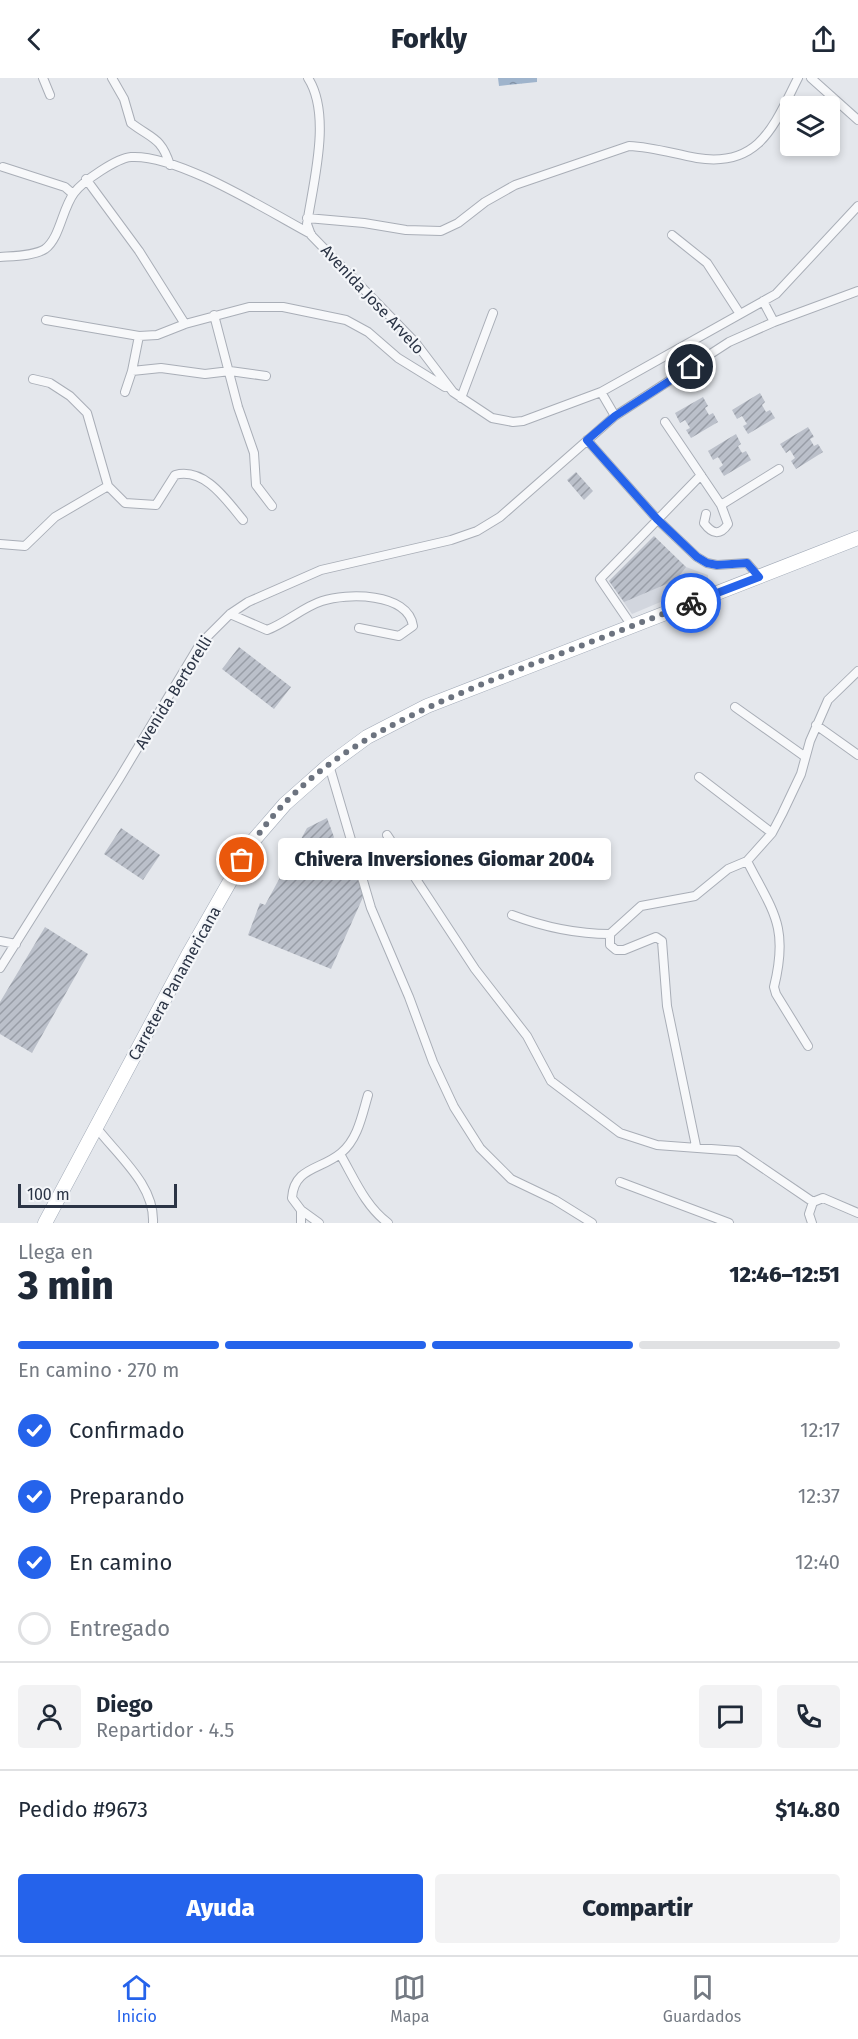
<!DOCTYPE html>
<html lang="es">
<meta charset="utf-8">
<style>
body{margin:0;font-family:"Fira Sans",sans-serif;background:#f2f2f3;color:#1f2937;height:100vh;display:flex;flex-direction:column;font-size:22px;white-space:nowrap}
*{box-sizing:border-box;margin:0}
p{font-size:20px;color:#747a83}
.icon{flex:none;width:33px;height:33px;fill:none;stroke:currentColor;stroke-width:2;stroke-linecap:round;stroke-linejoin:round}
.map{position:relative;height:1145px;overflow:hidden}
.panel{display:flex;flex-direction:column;background:#fff;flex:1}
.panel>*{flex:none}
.controls{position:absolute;left:780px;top:18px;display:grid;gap:12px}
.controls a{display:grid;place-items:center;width:60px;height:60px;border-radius:6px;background:#fff;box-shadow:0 3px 9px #0003;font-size:30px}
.scale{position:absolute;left:18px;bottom:15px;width:159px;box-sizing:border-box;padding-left:6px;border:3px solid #2b3445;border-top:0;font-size:16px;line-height:21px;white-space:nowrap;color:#2b3445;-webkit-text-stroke:4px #f4f6f9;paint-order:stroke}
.pin{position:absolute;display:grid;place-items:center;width:51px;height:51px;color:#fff;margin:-26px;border:3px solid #fff;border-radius:50%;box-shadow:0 2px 6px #0007}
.courier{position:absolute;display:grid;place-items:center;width:60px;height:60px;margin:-30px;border:4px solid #2563eb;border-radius:50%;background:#fff;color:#222;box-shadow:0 2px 8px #0007}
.bubble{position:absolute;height:42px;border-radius:6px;background:#fff;box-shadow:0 3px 9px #0003;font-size:20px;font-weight:800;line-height:42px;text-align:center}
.overview em{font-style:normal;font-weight:800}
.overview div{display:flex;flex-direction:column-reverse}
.overview{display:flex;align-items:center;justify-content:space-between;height:102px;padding:0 18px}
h1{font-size:39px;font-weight:800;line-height:45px}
.bar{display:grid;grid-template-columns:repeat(4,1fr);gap:9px 6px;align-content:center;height:72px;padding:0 18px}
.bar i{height:8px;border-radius:4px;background:#e0e1e3}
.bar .current{background:#2563eb}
.bar p{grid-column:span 4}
.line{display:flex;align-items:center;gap:15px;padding:0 18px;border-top:2px solid #e0e1e3}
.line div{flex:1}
.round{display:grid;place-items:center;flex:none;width:63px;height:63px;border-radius:6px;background:#f2f2f3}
ol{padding:0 18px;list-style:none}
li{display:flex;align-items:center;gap:18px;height:66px}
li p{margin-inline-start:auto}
li .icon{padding:6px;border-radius:50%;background:#2563eb;color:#fff;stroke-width:4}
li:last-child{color:#747a83}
li i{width:33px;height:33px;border:3px solid #e0e1e3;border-radius:50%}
.action{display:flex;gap:12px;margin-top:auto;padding:12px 18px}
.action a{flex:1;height:69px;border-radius:6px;background:#2563eb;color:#fff;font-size:24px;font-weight:800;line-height:69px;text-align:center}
.action a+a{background:#f2f2f3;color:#1f2937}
header{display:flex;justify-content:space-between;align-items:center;height:78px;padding:0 18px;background:#fff;font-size:27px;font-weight:800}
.menu{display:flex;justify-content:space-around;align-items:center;height:84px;border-top:2px solid #e0e1e3;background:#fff;font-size:16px;color:#747a83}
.menu a{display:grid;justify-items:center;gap:3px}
.menu .current{color:#2563eb}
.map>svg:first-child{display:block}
</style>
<header><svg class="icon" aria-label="back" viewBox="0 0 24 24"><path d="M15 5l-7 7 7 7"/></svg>Forkly<svg class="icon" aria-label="share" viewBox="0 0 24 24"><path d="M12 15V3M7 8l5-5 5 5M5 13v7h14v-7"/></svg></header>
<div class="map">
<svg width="858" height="1145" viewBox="0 0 858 1145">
<defs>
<pattern id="water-ripples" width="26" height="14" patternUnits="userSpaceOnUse" patternTransform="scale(1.5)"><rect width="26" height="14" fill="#9fb4cc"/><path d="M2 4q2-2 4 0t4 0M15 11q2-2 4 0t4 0" fill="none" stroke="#8293a7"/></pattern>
<pattern id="building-hatch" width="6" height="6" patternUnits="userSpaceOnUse" patternTransform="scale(1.5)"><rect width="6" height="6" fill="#bbc0ca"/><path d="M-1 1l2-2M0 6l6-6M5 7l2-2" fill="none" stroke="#989da6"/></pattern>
</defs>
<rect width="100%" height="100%" fill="#e4e7ec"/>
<!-- built -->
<path fill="#d2d6de" d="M 654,459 L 686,489 L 708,497 L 708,504 L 632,536 L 609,503 Z"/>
<!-- water -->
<path fill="url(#water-ripples)" d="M 498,0 L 537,0 L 537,4 L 499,8 Z"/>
<!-- building -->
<path fill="url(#building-hatch)" d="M 760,315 L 765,324 L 762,327 L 766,334 L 770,332 L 775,340 L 748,356 L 743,348 L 747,346 L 742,338 L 737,341 L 732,332 Z
M 703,319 L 708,328 L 705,330 L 709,337 L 713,335 L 718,344 L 691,360 L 686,352 L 690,350 L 685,342 L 680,345 L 675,335 Z
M 808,349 L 814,359 L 810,361 L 814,368 L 818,366 L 823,374 L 796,391 L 791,383 L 795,380 L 790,372 L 786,375 L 780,366 Z
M 736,356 L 741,366 L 738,368 L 742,375 L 746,373 L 751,382 L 724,398 L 719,390 L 723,387 L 718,379 L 713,382 L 708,373 Z
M 576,394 L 593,413 L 584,422 L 567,402 Z
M 654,458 L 686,489 L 676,502 L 624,524 L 609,503 Z
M 239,569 L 291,609 L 274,631 L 222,591 Z
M 327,740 L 334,759 L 327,771 L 357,781 L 364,817 L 331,891 L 248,857 L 260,825 L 265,827 L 307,750 Z
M 121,750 L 160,777 L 143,802 L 104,776 Z
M 45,849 L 88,876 L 32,975 L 0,956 L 0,924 Z"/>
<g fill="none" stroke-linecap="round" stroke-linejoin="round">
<defs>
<path id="street" d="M 43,0 L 50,17
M 112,0 L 124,21 L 131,45 C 152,61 161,59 170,87
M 308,0 C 332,37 313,105 307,146 L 311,157 L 415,264 L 453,314 L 492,340 L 513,344 L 523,343 L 601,314 L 776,216 L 858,128
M 811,0 L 858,42
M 3,89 L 65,109 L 73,116
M 86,101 L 139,173 L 185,246
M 307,140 L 364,145 L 406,152 L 441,153 L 458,145 L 485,124 L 515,107 L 629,68 C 653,69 674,76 697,80 C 760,90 774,47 798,0
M 672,157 L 707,185 L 740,236
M 0,179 C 13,178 34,178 45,171 C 60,160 62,131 74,115 C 83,103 117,80 131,79 C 178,76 268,133 311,156
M 763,223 L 774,244
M 214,237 L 238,329 L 254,375 L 256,407 L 272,428
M 46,242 L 139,258 L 157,257 L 185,246 L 249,229 L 283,229 L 346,242 L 368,254 L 398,280 L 445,309
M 132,293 L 161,290 L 205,296 L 230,293 L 266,298
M 33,301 L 50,305 L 70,318 L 87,335 L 108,408 L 125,425 L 156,427 L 175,397 C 205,389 227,423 243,442
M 125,314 L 132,293 L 139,258
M 601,314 L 615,338
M 461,320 L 493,235
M 665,344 L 721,427 L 728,446 C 720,458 712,456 704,445 L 706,436
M 587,362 L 657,441 L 697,479 L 707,485 L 717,487 L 747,485 L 759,499
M 721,427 L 779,391
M 0,466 L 25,468 L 55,439 L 108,408
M 230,536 L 267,552 C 286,545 303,529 322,523 C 346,515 408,514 413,548 L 399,558 L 359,550
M 632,548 L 600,501 L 701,397
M 735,629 L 804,678
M 816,647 L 858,677
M 329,687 L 371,830 L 409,919 L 433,984 L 454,1029 L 480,1070 L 511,1101 L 555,1122 L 592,1145
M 699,699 L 772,755
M 387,757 L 475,891 L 527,958 L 551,1003 L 620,1055 L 657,1067 L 738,1073 L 813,1124
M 747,783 C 773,834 789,848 774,909 L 776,916 L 808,968
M 512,837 C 544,849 575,856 610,856 L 641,828 L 695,818 L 728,791 L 747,783 L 772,755 L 782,736 L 801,696 L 810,663 L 828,622 L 858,593
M 610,856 L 610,867 L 616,872 L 624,872 L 656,859 L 662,863 L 667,928 L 696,1068
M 0,863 L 16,866
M 0,890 L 119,701 L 200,566 L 230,536 L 248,524 L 321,492 L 451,462 L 477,453 L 500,439 L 615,338 L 729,264 L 774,244 L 858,213
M 96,1049 C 118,1078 155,1107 153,1145
M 340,1076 C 354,1100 365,1128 388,1145
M 620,1104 L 729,1145
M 301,1132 L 319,1145
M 301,1145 L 301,1132 L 292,1120 C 294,1089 321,1092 341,1075 C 358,1061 362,1037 368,1017
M 812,1145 L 809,1136 L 813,1124 L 823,1120 L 858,1135"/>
<path id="primary" d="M 45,1145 L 188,877 L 253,763 L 285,726 L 329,687 L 367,659 L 427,628 L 858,460"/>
</defs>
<!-- street casing -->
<use href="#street" stroke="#a9aeb7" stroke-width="10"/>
<!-- primary casing -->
<use href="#primary" stroke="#a3abb8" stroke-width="15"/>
<!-- street -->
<use href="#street" stroke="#f7f8fa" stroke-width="8"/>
<!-- primary -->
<use href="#primary" stroke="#fff" stroke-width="14"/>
</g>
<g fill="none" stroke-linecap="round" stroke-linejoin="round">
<!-- done -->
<path stroke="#6c737f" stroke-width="6" stroke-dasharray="0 10.8" d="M 242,782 C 303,675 422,630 530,587 C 584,567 637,546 691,525"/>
<!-- route -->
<path stroke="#2563eb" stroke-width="8" d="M 691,289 L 615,338 L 587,362 L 657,441 L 697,479 L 707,485 L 717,487 L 747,485 L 759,499 L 691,525"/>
</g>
<g text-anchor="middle" stroke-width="4.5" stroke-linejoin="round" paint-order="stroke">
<!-- street labels -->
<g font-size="16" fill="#2b3445" stroke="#f4f6f9">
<text transform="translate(373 221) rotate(47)" y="6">Avenida Jose Arvelo</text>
<text transform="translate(173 614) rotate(-58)" y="6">Avenida Bertorelli</text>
<text transform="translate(174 905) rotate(-61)" y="6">Carretera Panamericana</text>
</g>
</g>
</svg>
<div class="controls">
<a><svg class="icon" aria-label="layers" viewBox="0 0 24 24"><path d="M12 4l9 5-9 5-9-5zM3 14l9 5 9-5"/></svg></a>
</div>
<div class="scale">100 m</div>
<div class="pin" style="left:242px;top:782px;background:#ea580c"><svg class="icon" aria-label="bag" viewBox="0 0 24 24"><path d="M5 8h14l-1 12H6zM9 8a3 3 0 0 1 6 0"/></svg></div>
<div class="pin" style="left:691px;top:289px;background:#1f2937"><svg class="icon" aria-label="home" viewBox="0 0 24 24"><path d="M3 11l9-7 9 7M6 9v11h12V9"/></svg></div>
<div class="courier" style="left:691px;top:525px"><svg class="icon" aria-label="bike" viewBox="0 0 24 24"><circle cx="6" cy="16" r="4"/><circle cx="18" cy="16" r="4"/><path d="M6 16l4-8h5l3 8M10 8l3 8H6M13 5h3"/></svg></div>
<div class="bubble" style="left:278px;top:760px;width:333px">Chivera Inversiones Giomar 2004</div>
</div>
<section class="panel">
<div class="overview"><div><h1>3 min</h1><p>Llega en</p></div><em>12:46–12:51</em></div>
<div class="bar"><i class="current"></i><i class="current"></i><i class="current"></i><i></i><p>En camino · 270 m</p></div>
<ol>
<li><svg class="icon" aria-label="check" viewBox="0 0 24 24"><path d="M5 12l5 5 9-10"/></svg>Confirmado<p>12:17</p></li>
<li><svg class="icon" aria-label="check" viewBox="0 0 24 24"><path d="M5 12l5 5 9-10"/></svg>Preparando<p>12:37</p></li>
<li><svg class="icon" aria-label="check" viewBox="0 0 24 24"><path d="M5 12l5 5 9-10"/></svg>En camino<p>12:40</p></li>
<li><i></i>Entregado</li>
</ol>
<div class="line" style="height:108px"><a class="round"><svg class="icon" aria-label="person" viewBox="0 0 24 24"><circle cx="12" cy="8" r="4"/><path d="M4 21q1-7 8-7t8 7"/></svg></a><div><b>Diego</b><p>Repartidor · 4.5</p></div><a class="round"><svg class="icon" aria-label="chat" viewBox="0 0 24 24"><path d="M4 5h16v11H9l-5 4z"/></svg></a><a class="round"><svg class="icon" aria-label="phone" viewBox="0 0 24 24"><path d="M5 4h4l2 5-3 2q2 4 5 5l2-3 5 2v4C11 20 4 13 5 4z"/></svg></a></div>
<div class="line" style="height:78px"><div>Pedido #9673</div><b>$14.80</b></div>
<div class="action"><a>Ayuda</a><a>Compartir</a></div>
</section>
<nav class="menu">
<a class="current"><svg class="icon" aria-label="home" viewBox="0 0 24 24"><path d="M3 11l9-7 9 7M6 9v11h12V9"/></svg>Inicio</a>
<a><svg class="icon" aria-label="map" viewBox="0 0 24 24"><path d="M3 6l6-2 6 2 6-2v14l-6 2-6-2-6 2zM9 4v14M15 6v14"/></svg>Mapa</a>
<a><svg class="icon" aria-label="saved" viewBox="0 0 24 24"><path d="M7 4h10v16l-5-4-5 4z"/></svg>Guardados</a>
</nav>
